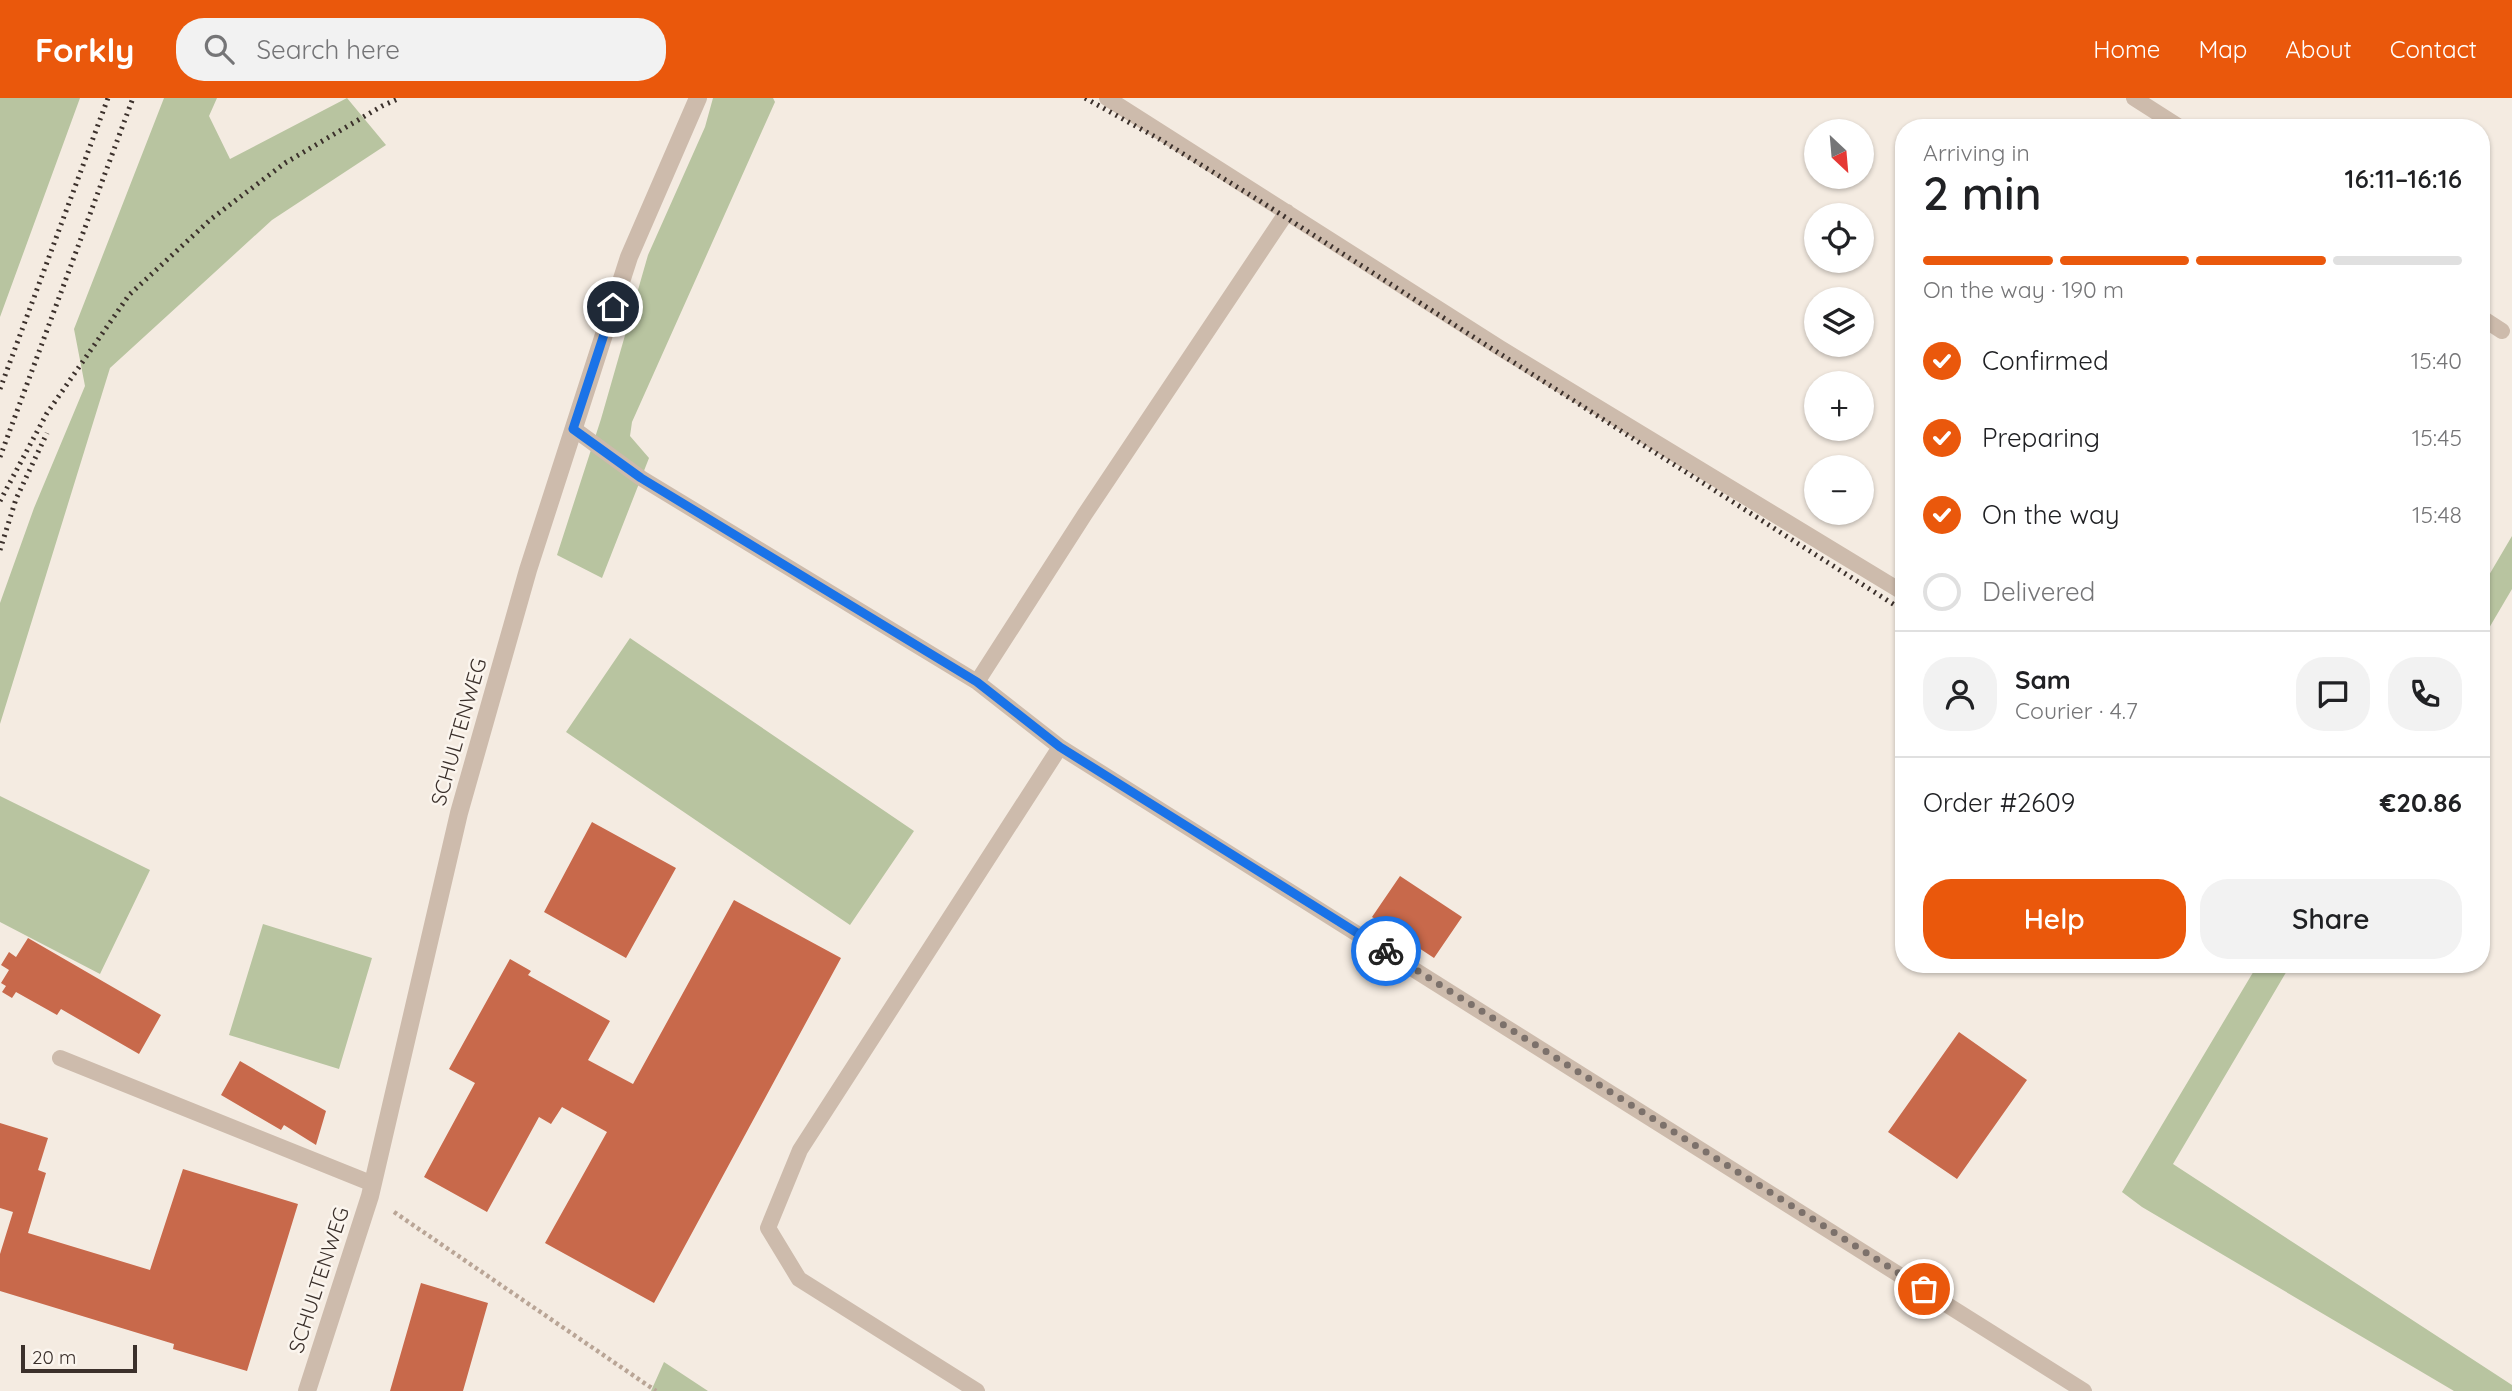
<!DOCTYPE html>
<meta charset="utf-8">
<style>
body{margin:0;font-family:Quicksand,sans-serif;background:#f2f2f2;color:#202124;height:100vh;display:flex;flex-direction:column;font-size:26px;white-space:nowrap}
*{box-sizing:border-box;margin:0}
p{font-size:23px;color:#757577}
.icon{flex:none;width:38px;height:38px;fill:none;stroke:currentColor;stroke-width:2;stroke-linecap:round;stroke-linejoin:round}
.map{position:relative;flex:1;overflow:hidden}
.sheet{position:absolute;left:1895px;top:21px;width:595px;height:854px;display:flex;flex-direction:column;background:#fff;border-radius:28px;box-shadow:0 2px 5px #0004}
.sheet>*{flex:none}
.needle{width:46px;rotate:154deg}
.fabs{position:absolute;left:1804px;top:21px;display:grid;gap:14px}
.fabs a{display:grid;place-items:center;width:70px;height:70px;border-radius:50%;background:#fff;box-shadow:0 2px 5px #0004;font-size:35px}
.scale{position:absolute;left:21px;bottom:18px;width:116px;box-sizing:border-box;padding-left:7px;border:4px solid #3b302b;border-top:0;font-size:19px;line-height:24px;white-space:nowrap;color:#3b302b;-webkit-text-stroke:5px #fbf5ee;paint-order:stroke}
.pin{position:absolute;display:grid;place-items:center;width:60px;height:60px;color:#fff;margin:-30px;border:4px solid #fff;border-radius:50%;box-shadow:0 2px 7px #0007}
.courier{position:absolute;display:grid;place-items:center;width:70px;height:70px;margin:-35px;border:5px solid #1a73e8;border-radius:50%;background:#fff;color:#222;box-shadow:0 2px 9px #0007}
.summary em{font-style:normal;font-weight:600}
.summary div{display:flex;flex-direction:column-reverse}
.summary{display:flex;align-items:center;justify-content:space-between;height:119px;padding:0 28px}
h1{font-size:46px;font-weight:600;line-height:52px}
.bar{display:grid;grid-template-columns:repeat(4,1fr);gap:10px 7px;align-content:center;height:84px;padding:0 28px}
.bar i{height:9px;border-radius:5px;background:#e0e0e0}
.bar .selected{background:#ea580c}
.bar p{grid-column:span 4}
.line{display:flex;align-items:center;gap:18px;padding:0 28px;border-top:2px solid #e0e0e0}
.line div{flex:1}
.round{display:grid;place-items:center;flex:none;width:74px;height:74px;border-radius:28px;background:#f2f2f2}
ol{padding:0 28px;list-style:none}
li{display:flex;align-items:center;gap:21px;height:77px}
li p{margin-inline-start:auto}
li .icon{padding:7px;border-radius:50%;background:#ea580c;color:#fff;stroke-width:4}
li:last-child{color:#757577}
li i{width:38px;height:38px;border:4px solid #e0e0e0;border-radius:50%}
.primary-button{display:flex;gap:14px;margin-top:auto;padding:14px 28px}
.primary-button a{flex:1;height:80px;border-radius:28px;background:#ea580c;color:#fff;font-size:28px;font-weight:600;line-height:80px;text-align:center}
.primary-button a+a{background:#f2f2f2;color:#202124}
header{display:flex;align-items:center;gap:42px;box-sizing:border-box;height:98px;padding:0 35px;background:#ea580c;color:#fff}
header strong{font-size:33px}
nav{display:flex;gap:38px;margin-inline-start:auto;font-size:24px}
.search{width:490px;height:63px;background:#f2f2f2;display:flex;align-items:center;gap:18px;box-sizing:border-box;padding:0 24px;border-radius:28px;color:#757577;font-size:26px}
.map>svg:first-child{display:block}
</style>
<header>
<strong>Forkly</strong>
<div class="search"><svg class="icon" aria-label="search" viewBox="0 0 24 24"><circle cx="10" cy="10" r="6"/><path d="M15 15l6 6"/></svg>Search here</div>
<nav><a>Home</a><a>Map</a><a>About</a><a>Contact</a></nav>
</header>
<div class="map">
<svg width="2512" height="1293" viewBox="0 0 2512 1293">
<rect width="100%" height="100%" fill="#f4ebe1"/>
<!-- green -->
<path fill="#b8c4a0" d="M 0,0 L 80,0 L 0,219 Z
M 164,0 L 217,0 L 209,18 L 230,61 L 347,0 L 386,47 L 272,122 L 110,270 L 0,626 L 0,505 L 34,410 L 85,288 L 74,231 Z
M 713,0 L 773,0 L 775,4 L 632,324 L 630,338 L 649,360 L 602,480 L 557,457 L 601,321 L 648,157 L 705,29 Z
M 2512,438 L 2512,491 L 2482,542 L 2482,489 Z
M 630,540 L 914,733 L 850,827 L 566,634 Z
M 0,698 L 150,772 L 100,876 L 0,824 Z
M 263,826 L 372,860 L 339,971 L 229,937 Z
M 2258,866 L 2291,866 L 2173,1066 L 2512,1287 L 2512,1293 L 2454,1293 L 2142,1109 L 2122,1094 Z
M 664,1264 L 708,1293 L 651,1293 Z"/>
<!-- building -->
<path fill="#c8694b" d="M 592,724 L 676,770 L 626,860 L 544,814 Z
M 1400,778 L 1462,819 L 1434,860 L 1372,819 Z
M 734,802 L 841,860 L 654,1205 L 545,1145 L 607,1034 L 562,1009 L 551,1026 L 539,1019 L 487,1114 L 424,1079 L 475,985 L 449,971 L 510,861 L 531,873 L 528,877 L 610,923 L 588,962 L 633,986 Z
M 28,840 L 161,917 L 139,956 L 61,911 L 57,917 L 16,894 L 12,900 L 2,894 L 6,888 L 1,885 L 9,872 L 1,867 L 9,854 L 16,859 Z
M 1959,934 L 2027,982 L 1957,1081 L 1888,1034 Z
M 240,963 L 326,1013 L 316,1047 L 284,1027 L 281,1032 L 221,997 Z
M 0,1025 L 48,1040 L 38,1072 L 46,1075 L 28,1135 L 150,1172 L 183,1071 L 298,1106 L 247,1273 L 173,1251 L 174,1246 L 0,1193 L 0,1156 L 13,1114 L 0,1110 Z
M 421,1185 L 488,1205 L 463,1293 L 390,1293 Z"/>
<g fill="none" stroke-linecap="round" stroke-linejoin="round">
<!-- path -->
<path stroke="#b9a596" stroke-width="4.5" stroke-dasharray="3.5 3.5" stroke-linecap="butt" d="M 394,1114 L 656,1293"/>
<!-- lane -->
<path stroke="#cdbbac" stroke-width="16" d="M 1107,0 L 1500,250 L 1904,495
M 2134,0 L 2181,30
M 2482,220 L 2502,233
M 574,331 L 641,380 L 977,584 L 1060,649 L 2084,1293
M 977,584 L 1085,416 L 1287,114
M 60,960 L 373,1086
M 977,1293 L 799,1181 L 768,1130 L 800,1052 L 1060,649"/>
<!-- street -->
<path stroke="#cdbbac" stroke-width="18" d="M 307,1293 L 370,1098 L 459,715 L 528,472 L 629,159 L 698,0"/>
<!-- rail -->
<path stroke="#3b302b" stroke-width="5" stroke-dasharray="2 5" stroke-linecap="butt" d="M 1085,0 L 1159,41 L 1260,103 L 1904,513
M 0,291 L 108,0
M 0,359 L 133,0
M 0,403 L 47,315 L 129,197 L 211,121 L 285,65 L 382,8 L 400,0
M 0,452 L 16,401 L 47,335"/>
</g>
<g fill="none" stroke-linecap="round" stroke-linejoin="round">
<!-- done -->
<path stroke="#7c716b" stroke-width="7" stroke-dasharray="0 12.6" d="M 1386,853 L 1924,1191"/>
<!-- route -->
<path stroke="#1a73e8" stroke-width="9" d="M 613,209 L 573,331 L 641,380 L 977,584 L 1060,649 L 1386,853"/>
</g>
<g text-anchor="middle" stroke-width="5" stroke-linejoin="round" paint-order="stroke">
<!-- street labels -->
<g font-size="21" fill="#3b302b" stroke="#fbf5ee">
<text transform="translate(459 634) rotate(-74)" y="7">SCHULTENWEG</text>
<text transform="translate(319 1182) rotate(-72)" y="7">SCHULTENWEG</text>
</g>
</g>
</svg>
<div class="fabs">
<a><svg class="needle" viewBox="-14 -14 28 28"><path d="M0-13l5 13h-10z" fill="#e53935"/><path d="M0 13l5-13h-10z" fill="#757577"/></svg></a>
<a><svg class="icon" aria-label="locate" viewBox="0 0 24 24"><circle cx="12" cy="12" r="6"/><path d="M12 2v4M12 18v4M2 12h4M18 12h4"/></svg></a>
<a><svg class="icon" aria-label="layers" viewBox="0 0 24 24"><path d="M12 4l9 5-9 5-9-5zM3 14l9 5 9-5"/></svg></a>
<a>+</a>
<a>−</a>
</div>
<div class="scale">20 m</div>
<div class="pin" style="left:1924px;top:1191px;background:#ea580c"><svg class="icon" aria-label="bag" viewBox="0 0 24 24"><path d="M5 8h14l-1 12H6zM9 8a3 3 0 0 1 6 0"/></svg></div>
<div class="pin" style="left:613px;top:209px;background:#1f2937"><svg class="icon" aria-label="home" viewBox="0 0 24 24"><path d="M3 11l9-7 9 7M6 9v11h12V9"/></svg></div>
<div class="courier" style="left:1386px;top:853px"><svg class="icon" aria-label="bike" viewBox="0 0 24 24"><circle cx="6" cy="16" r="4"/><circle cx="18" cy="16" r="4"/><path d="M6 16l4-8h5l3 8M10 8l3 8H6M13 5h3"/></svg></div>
<section class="sheet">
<div class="summary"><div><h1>2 min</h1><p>Arriving in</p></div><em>16:11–16:16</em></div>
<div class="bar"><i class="selected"></i><i class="selected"></i><i class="selected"></i><i></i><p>On the way · 190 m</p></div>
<ol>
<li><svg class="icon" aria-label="check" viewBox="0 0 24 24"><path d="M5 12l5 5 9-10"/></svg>Confirmed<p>15:40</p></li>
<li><svg class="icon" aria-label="check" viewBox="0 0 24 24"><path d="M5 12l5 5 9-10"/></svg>Preparing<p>15:45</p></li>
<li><svg class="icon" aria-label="check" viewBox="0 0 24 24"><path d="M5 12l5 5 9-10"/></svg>On the way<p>15:48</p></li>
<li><i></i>Delivered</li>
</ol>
<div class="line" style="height:126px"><a class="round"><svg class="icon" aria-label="person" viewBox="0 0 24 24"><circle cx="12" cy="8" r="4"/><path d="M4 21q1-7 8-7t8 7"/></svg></a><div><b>Sam</b><p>Courier · 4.7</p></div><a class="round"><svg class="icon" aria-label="chat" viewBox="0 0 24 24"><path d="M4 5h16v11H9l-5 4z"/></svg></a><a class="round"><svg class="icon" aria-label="phone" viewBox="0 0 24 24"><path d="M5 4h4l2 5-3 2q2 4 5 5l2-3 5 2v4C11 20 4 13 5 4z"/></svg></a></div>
<div class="line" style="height:91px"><div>Order #2609</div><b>€20.86</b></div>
<div class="primary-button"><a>Help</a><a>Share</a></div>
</section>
</div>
